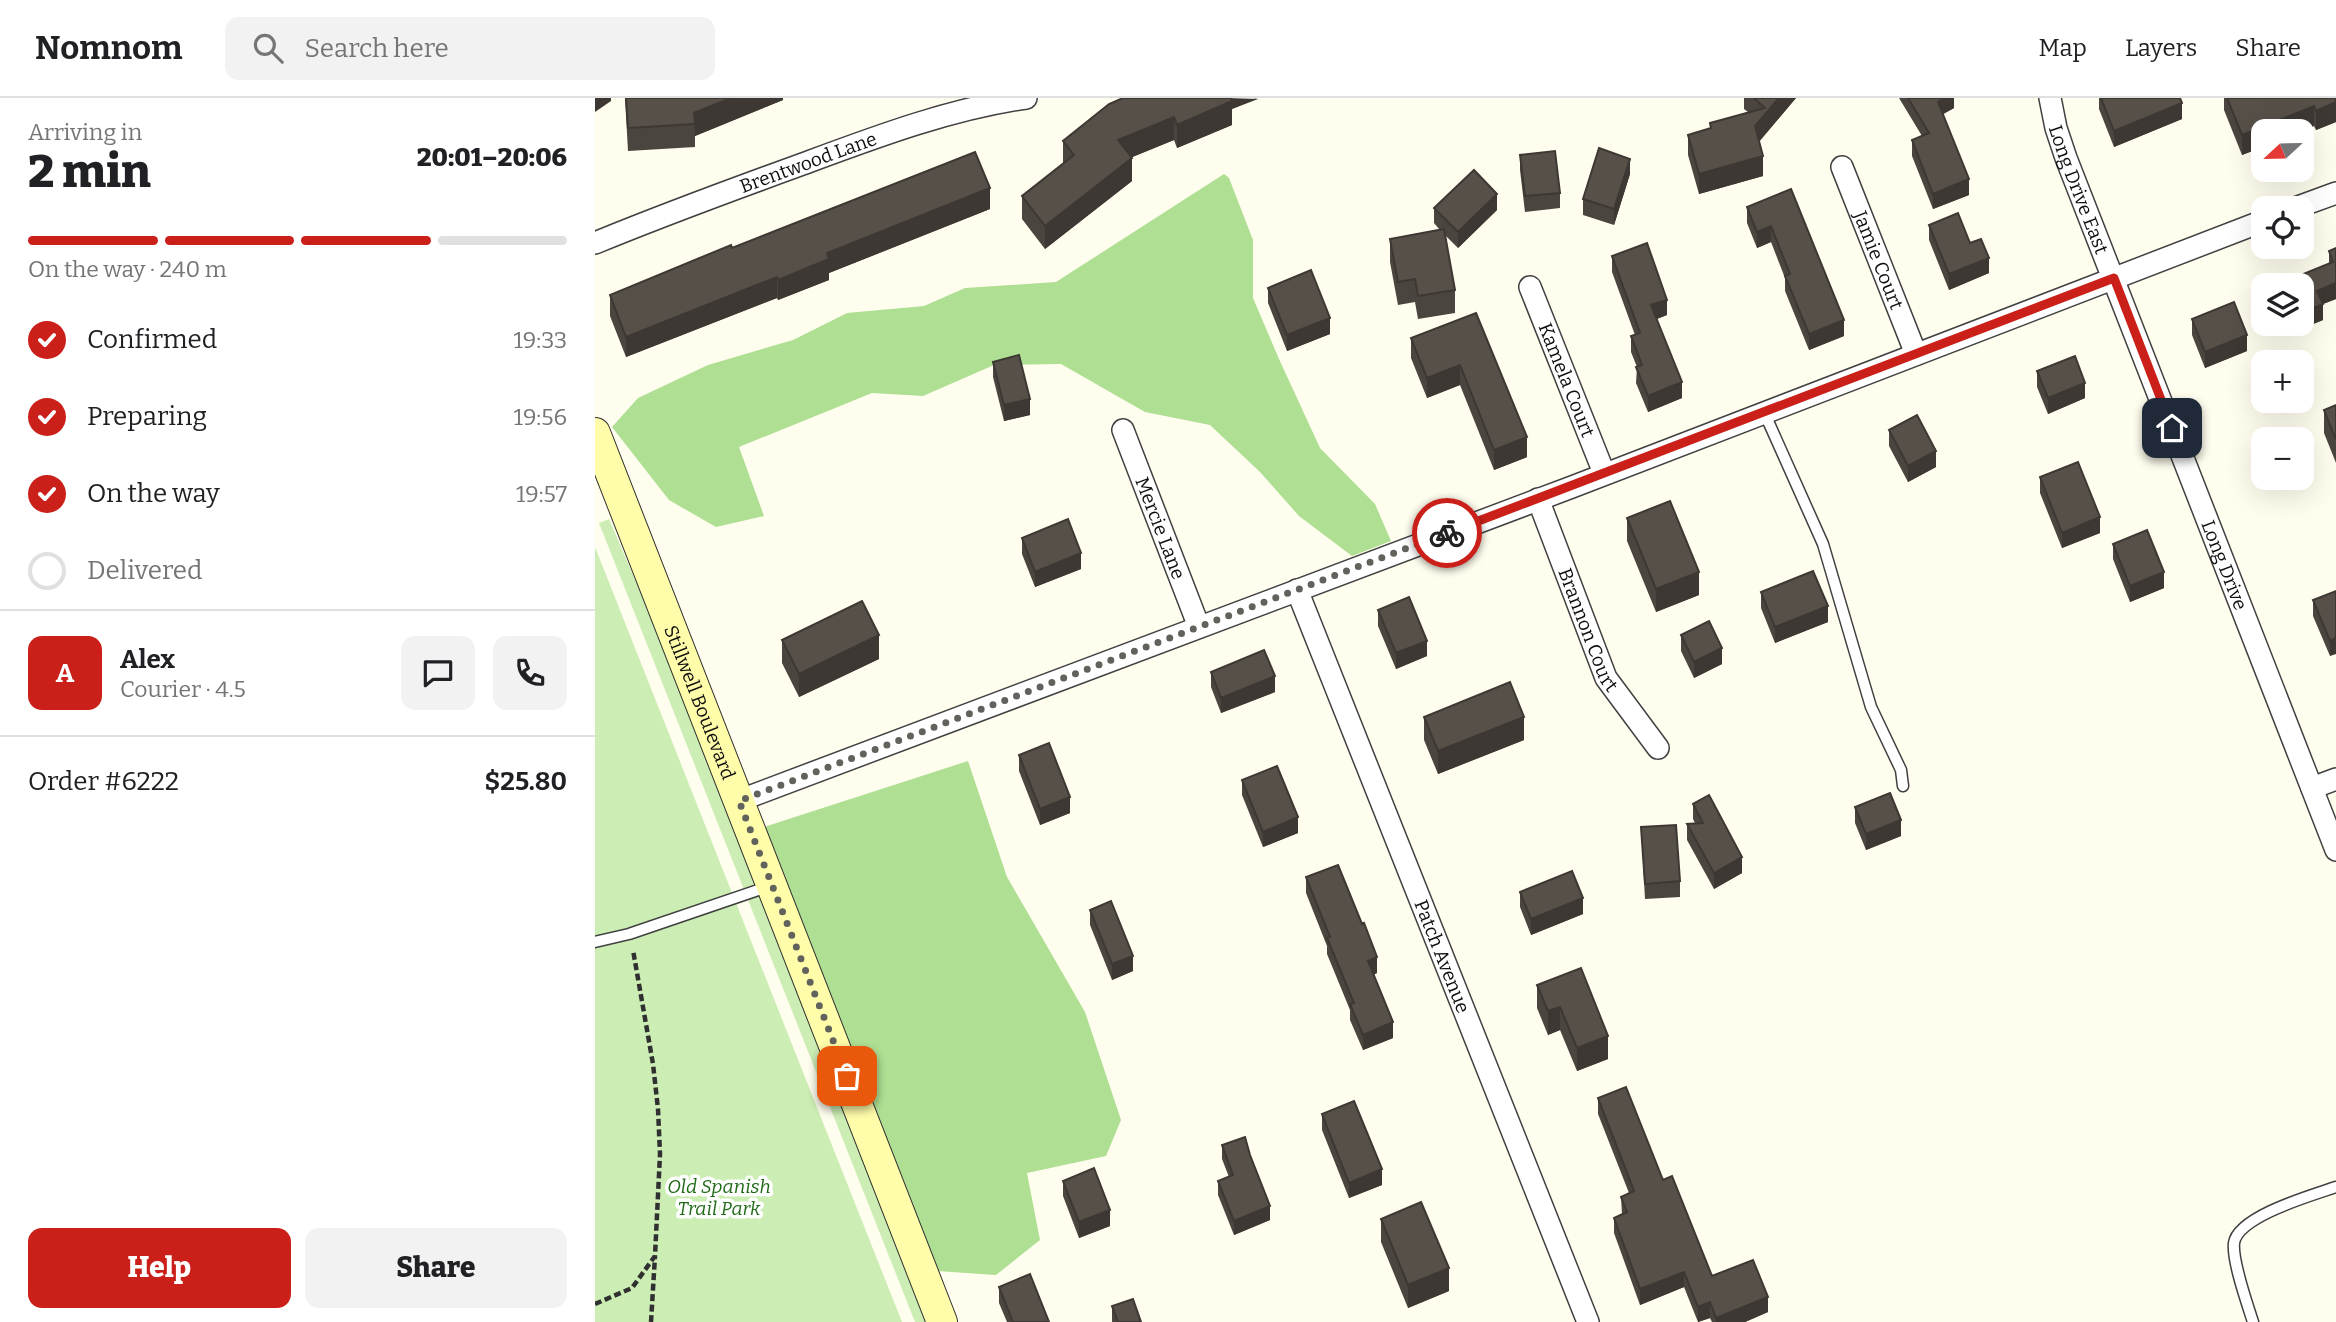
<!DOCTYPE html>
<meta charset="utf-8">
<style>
body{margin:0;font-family:Bitter,serif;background:#f2f2f2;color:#202124;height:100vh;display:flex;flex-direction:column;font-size:26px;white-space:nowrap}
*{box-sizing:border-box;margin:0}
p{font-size:23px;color:#757577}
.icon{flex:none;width:38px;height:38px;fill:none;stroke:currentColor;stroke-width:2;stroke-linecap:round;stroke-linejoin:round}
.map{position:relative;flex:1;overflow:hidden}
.side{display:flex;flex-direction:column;background:#fff;width:595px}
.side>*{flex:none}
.needle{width:46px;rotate:248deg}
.tools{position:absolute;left:1656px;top:21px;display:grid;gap:14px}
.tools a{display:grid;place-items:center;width:63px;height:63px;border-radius:14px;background:#fff;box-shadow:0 7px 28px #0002;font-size:35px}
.pin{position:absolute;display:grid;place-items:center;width:60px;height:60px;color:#fff;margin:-30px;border-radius:14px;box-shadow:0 4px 10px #0006}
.courier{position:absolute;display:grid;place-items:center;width:70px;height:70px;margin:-35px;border:5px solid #ca2019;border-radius:50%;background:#fff;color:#222;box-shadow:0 2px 9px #0007}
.overview em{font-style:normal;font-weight:800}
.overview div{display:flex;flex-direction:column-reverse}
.overview{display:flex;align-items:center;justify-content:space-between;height:119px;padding:0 28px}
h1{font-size:46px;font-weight:800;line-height:52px}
.bar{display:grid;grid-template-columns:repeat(4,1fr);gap:10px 7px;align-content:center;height:84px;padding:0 28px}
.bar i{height:9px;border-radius:5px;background:#e0e0e0}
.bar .current{background:#ca2019}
.bar p{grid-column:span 4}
.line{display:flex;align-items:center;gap:18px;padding:0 28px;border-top:2px solid #e0e0e0}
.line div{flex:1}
.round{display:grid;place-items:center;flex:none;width:74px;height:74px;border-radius:14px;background:#f2f2f2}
ol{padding:0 28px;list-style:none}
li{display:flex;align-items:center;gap:21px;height:77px}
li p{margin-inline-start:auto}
li .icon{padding:7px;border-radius:50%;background:#ca2019;color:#fff;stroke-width:4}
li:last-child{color:#757577}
li i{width:38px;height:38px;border:4px solid #e0e0e0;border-radius:50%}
.button{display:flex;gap:14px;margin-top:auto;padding:14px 28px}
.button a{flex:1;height:80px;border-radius:14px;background:#ca2019;color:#fff;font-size:28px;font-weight:800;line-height:80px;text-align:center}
.button a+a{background:#f2f2f2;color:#202124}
header{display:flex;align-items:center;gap:42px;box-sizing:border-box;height:98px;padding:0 35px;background:#fff;border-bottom:2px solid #e0e0e0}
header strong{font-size:33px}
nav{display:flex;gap:38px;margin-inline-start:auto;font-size:24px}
.search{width:490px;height:63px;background:#f2f2f2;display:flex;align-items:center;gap:18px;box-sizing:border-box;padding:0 24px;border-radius:14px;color:#757577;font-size:26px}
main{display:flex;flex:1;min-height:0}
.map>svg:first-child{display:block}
</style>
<header>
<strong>Nomnom</strong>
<div class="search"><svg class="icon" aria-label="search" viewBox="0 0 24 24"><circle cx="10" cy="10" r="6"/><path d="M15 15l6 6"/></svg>Search here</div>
<nav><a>Map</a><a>Layers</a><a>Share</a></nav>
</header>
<main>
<section class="side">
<div class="overview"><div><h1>2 min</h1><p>Arriving in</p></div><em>20:01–20:06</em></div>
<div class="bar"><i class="current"></i><i class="current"></i><i class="current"></i><i></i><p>On the way · 240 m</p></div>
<ol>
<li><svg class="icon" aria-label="check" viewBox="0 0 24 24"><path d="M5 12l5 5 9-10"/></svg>Confirmed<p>19:33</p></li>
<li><svg class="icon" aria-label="check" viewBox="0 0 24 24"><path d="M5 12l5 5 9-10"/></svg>Preparing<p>19:56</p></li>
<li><svg class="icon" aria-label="check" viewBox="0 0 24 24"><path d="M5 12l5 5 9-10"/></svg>On the way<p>19:57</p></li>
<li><i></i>Delivered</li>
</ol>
<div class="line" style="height:126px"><b class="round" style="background:#ca2019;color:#fff">A</b><div><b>Alex</b><p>Courier · 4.5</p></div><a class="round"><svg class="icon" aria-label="chat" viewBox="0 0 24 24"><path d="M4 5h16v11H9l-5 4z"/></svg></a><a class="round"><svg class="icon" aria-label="phone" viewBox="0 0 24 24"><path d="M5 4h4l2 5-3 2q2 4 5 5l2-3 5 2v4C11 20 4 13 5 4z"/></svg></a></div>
<div class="line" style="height:91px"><div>Order #6222</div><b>$25.80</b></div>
<div class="button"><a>Help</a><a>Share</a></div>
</section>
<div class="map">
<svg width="1741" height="1224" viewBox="0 0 1741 1224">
<rect width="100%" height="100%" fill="#fffdee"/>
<!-- green -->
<path fill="#ccedb4" d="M 14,421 L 53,512 L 331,1224 L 320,1224 L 4,425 Z
M 0,449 L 307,1224 L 0,1224 Z"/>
<!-- forest -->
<path fill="#aedf92" d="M 629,76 L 634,80 L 658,142 L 658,200 L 684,261 L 725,350 L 780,406 L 796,443 L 757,458 L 704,418 L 665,374 L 615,327 L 550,314 L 466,266 L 399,267 L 328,298 L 277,295 L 144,349 L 169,418 L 121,429 L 74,402 L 17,329 L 43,300 L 113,267 L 198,242 L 252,215 L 329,208 L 370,190 L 461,184 Z
M 373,663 L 412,779 L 490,914 L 526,1022 L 511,1058 L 432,1075 L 445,1142 L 401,1177 L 342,1173 L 169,729 Z"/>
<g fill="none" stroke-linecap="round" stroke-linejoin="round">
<defs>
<path id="lane" d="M 1169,314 L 1228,446 L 1276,609 L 1306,672 L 1308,688
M 0,844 L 34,836 L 175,788
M 1658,1224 C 1652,1205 1637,1163 1639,1145 C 1643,1118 1718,1097 1741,1089"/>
<g id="street">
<path id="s1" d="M 1455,0 L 1461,30 L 1471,60 L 1741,752"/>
<path id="s2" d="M 1247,69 L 1321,256"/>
<path d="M 1700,110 L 1741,95"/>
<path id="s3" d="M 0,145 C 68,117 136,92 205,67 C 278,40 354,11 431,0"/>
<path id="s4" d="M 935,189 L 1009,375"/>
<path id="s5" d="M 528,332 L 604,529"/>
<path id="s6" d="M 943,401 L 1011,580 L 1063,650"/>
<path id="s7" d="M 702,492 L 993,1224"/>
<path d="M 1717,690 L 1741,681"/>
<path d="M 143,703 L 977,389 L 1668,123"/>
</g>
<g id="secondary">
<path id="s8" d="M 0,335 L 347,1224"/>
</g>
</defs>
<!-- lane casing -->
<use href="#lane" stroke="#414141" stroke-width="13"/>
<!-- street casing -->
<use href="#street" stroke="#414141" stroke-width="24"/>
<!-- secondary casing -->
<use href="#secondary" stroke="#303030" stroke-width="32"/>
<!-- path -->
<path stroke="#303030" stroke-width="4.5" stroke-dasharray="7 3.5" stroke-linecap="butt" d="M 0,1206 L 37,1190 L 60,1158 L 65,1056 L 63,1011 L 58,966 L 38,852
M 56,1224 L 60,1158"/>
<!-- lane -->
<use href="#lane" stroke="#fff" stroke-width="10"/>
<!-- street -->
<use href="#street" stroke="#fff" stroke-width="21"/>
<!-- secondary -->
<use href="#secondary" stroke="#fffda9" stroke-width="30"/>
</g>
<!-- wall -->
<path fill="#4b453f" d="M 30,0 L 188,0 L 188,2 L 100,38 L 100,49 L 33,53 Z
M 663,0 L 637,11 L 637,27 L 582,50 L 579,42 L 537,59 L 537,83 L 450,151 L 427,121 L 427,98 L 468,65 L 468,43 Z
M 1149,0 L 1201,0 L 1164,44 L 1168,78 L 1104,96 L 1093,57 L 1093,37 L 1115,30 L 1115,25 L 1153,14 L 1149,11 Z
M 1304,0 L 1359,0 L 1359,10 L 1348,16 L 1374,97 L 1338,111 L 1317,58 L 1317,42 L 1327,38 Z
M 1504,0 L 1585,0 L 1587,21 L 1519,49 L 1504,11 Z
M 1629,0 L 1741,0 L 1741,24 L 1721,32 L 1719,28 L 1647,57 L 1629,12 Z
M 925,57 L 965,95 L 965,110 L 930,114 L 925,72 Z
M 1035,76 L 1019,127 L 988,117 L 988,101 Z
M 1196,91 L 1249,238 L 1214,252 L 1190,193 L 1190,180 L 1176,144 L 1162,150 L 1152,125 L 1152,109 Z
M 839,110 L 902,112 L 863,150 L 850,137 L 860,192 L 860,215 L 823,221 L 820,204 L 803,207 L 795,164 L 795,141 L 845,132 L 839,125 Z
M 395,111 L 234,175 L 234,182 L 183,202 L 182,200 L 31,259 L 15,218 L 15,197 L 137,150 Z
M 1334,127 L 1375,145 L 1394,175 L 1354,192 L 1334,142 Z
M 1741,150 L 1741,201 L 1728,206 L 1728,222 L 1691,237 L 1686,226 L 1706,226 L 1734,166 L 1734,153 Z
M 1017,158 L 1072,217 L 1062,221 L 1087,300 L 1053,314 L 1041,285 L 1042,269 L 1036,254 L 1036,238 L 1040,237 L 1017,174 Z
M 673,190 L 735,236 L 692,253 L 673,205 Z
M 881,215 L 932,359 L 899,372 L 865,287 L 832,300 L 816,260 L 816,240 Z
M 1597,221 L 1652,253 L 1610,270 L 1597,237 Z
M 398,264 L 435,317 L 409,323 L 398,279 Z
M 1442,273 L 1490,300 L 1453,316 L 1442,289 Z
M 1741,307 L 1741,365 L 1729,335 L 1729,312 Z
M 1294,332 L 1341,369 L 1313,384 L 1294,348 Z
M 1445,379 L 1505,435 L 1467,450 L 1445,395 Z
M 1032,420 L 1104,497 L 1061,514 L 1032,443 Z
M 427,440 L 486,471 L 440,489 L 427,456 Z
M 1518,446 L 1569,490 L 1535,504 L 1518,461 Z
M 1741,493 L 1735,558 L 1718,518 L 1718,502 Z
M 1166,494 L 1233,524 L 1180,545 L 1166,510 Z
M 783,512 L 832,558 L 801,571 L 783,528 Z
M 1086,537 L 1127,566 L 1099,580 L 1086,553 Z
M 187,542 L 284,561 L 204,599 L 187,565 Z
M 616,574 L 680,594 L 626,615 L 616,589 Z
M 829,619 L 929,642 L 843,676 L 829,642 Z
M 424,657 L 475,715 L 445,727 L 424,673 Z
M 647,682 L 703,735 L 668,749 L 647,697 Z
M 1098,706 L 1147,775 L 1119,791 L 1092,742 L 1092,726 L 1100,725 L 1098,721 Z
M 1260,709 L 1306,738 L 1271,752 L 1260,725 Z
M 1046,729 L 1085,783 L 1085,799 L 1050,801 Z
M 711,779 L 782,875 L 778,877 L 798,940 L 768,952 L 755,922 L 755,912 L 732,856 L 732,848 L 711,795 Z
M 925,794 L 988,816 L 936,837 L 925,809 Z
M 495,812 L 538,873 L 517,882 L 495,827 Z
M 986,870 L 1013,961 L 982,973 L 965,932 L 953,937 L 942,910 L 942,887 Z
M 1003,1000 L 1068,1082 L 1117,1178 L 1173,1214 L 1150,1224 L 1117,1224 L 1115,1220 L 1103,1224 L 1089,1189 L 1045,1207 L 1019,1135 L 1019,1120 L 1027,1116 L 1026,1099 L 1034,1095 L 1003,1016 Z
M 727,1016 L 787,1087 L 754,1100 L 727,1032 Z
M 627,1047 L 655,1057 L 675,1122 L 639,1137 L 623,1097 L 623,1083 L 634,1079 L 627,1061 Z
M 468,1083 L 515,1128 L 484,1140 L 468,1098 Z
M 786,1121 L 854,1193 L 813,1210 L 786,1144 Z
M 404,1189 L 454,1224 L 412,1224 L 404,1205 Z
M 517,1208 L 546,1224 L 517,1224 Z"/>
<!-- shaded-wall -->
<path fill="#3d3833" d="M 0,0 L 16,0 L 16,3 L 0,14 Z
M 136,0 L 188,0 L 188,2 L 100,38 L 99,15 Z
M 632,0 L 663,1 L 637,11 L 637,27 L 582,50 L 582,27 Z
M 1184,0 L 1201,0 L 1160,48 L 1160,28 Z
M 1350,0 L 1359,0 L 1359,10 L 1343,19 L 1343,4 Z
M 1741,4 L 1741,24 L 1721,32 L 1721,13 Z
M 1587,5 L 1587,21 L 1519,49 L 1519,33 Z
M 1719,8 L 1719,28 L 1706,33 L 1668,33 L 1668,49 L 1647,57 L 1647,37 Z
M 579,19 L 579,42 L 523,65 L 523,42 Z
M 1168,58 L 1168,78 L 1104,96 L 1104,76 Z
M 537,60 L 537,83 L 450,151 L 450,128 Z
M 1035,61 L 1035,76 L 1019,127 L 1019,111 Z
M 1374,81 L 1374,97 L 1338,111 L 1338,96 Z
M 395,90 L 395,111 L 234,175 L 234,182 L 183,202 L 183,182 L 232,155 Z
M 902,96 L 902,112 L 863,150 L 863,134 Z
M 1176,128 L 1176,144 L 1162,150 L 1162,134 Z
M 1394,160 L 1394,175 L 1354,192 L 1354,176 Z
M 182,179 L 182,200 L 31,259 L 31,239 Z
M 1741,185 L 1741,201 L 1728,206 L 1728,222 L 1691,237 L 1691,226 L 1706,226 L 1706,215 L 1722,193 Z
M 1072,202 L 1072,217 L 1056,223 L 1056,207 Z
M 735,220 L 735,236 L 692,253 L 692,237 Z
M 1249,222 L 1249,238 L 1214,252 L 1214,236 Z
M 1652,237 L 1652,253 L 1610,270 L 1610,254 Z
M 865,267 L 865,287 L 832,300 L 832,280 Z
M 1087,284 L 1087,300 L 1053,314 L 1053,298 Z
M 1490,285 L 1490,300 L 1453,316 L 1453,300 Z
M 435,301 L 435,317 L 409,323 L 409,307 Z
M 932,339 L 932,359 L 899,372 L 899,352 Z
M 1341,353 L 1341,369 L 1313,384 L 1313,368 Z
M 1505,419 L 1505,435 L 1467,450 L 1467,435 Z
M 486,455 L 486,471 L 440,489 L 440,474 Z
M 1104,474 L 1104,497 L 1061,514 L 1061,491 Z
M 1569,474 L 1569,490 L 1535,504 L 1535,488 Z
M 1233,508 L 1233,524 L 1180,545 L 1180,529 Z
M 284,537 L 284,561 L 204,599 L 204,576 Z
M 1741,540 L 1741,556 L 1735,558 L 1735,543 Z
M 832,543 L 832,558 L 801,571 L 801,555 Z
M 1127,550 L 1127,566 L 1099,580 L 1099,564 Z
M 680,578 L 680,594 L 626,615 L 626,600 Z
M 929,619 L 929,642 L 843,676 L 843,653 Z
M 475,699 L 475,715 L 445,727 L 445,711 Z
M 703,719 L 703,735 L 668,749 L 668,734 Z
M 1306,722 L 1306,738 L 1271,752 L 1271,736 Z
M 1147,759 L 1147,775 L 1119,791 L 1119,775 Z
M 988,800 L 988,816 L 936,837 L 936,821 Z
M 538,858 L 538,873 L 517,882 L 517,866 Z
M 782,859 L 782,875 L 773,879 L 773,863 Z
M 965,909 L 965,932 L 953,937 L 953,913 Z
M 798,924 L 798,940 L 768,952 L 768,937 Z
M 1013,938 L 1013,961 L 982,973 L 982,950 Z
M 787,1071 L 787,1087 L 754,1100 L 754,1085 Z
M 675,1108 L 675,1122 L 639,1137 L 639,1123 Z
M 515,1112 L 515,1128 L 484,1140 L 484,1124 Z
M 854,1170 L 854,1193 L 813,1210 L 813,1187 Z
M 1089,1174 L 1089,1189 L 1045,1207 L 1045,1191 Z
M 1173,1199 L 1173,1214 L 1150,1224 L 1121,1224 L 1121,1220 Z
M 1115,1204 L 1115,1220 L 1103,1224 L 1103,1209 Z"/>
<!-- building -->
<path fill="#575049" stroke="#3d3833" stroke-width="2" d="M 31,0 L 136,0 L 99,15 L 100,26 L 33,30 Z
M 528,0 L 636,0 L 637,3 L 582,27 L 579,19 L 523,42 L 537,60 L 450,128 L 427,98 L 479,57 L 468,43 L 514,6 Z
M 1159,0 L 1184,0 L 1160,28 L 1168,58 L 1104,76 L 1093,37 L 1116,30 L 1115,25 L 1170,10 Z
M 1313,0 L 1350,0 L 1343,4 L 1374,81 L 1338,96 L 1317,42 L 1334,35 Z
M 1506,0 L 1585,0 L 1587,5 L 1519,33 Z
M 1632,0 L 1741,0 L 1741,4 L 1721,13 L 1719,8 L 1647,37 Z
M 1004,50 L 1035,61 L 1019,111 L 988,101 Z
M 960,53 L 965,95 L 930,98 L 925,57 Z
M 380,54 L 395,90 L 232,155 L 234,161 L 183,182 L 182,179 L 31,239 L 15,197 L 136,147 L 137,150 Z
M 879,72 L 902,96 L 863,134 L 839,110 Z
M 1196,91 L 1249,222 L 1214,236 L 1190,178 L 1195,176 L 1176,128 L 1162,134 L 1152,109 Z
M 1363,115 L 1375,145 L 1386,141 L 1394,160 L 1354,176 L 1334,127 Z
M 849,131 L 860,192 L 823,198 L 820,181 L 803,184 L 795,141 Z
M 1052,145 L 1072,202 L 1056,207 L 1087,284 L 1053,298 L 1041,269 L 1047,267 L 1036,238 L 1045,235 L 1017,158 Z
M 1741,150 L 1741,185 L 1722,193 L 1728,206 L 1706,215 L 1706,187 L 1681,187 L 1738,164 L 1734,153 Z
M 716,172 L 735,220 L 692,237 L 673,190 Z
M 1639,204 L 1652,237 L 1610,254 L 1597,221 Z
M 881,215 L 932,339 L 899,352 L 865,267 L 832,280 L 816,240 Z
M 424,257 L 435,301 L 409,307 L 398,264 Z
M 1480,258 L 1490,285 L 1453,300 L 1442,273 Z
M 1741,307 L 1741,342 L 1729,312 Z
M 1322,317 L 1341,353 L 1313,368 L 1294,332 Z
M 1483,364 L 1505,419 L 1467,435 L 1445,379 Z
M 1075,403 L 1104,474 L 1061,491 L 1032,420 Z
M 473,421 L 486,455 L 440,474 L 427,440 Z
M 1552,432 L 1569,474 L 1535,488 L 1518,446 Z
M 1218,473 L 1233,508 L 1180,529 L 1166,494 Z
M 1741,493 L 1741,540 L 1735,543 L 1718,502 Z
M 814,499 L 832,543 L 801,555 L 783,512 Z
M 267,503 L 284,537 L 204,576 L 187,542 Z
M 1114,523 L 1127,550 L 1099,564 L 1086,537 Z
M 669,552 L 680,578 L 626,600 L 616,574 Z
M 915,584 L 929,619 L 843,653 L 829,619 Z
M 454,645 L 475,699 L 445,711 L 424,657 Z
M 682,668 L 703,719 L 668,734 L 647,682 Z
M 1295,695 L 1306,722 L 1271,736 L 1260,709 Z
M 1114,697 L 1147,759 L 1119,775 L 1092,726 L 1108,725 L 1098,706 Z
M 1081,727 L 1085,783 L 1050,786 L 1046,729 Z
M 743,767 L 767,826 L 769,825 L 782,859 L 773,863 L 798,924 L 768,937 L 755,906 L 759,905 L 732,840 L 735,839 L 711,779 Z
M 977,773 L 988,800 L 936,821 L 925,794 Z
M 516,803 L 538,858 L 517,866 L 495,812 Z
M 986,870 L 1013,938 L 982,950 L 965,909 L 953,913 L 942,887 Z
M 1031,989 L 1068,1082 L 1077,1078 L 1117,1178 L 1158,1162 L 1173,1199 L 1121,1220 L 1115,1204 L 1103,1209 L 1089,1174 L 1045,1191 L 1019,1120 L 1032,1114 L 1026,1099 L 1039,1093 L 1003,1000 Z
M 759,1003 L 787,1071 L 754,1085 L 727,1016 Z
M 650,1039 L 655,1057 L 675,1108 L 639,1123 L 623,1083 L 638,1077 L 627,1047 Z
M 499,1070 L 515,1112 L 484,1124 L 468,1083 Z
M 826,1104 L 854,1170 L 813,1187 L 786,1121 Z
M 435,1176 L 454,1224 L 418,1224 L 404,1189 Z
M 538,1201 L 546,1224 L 523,1224 L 517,1208 Z"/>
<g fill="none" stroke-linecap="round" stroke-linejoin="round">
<!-- done -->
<path stroke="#62625c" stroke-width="7" stroke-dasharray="0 12.6" d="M 252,978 L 144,703 L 852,435"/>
<!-- route -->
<path stroke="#ca2019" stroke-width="9" d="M 852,435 L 1519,180 L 1577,330"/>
</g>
<g text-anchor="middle" stroke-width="7" stroke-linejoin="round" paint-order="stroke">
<!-- street labels -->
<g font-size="19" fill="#0e0e0e" stroke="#fff">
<text dy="7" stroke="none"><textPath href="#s3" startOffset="228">Brentwood Lane</textPath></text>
<text dy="7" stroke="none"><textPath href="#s1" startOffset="96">Long Drive East</textPath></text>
<text dy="7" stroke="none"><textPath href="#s2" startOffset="100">Jamie Court</textPath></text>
<text dy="7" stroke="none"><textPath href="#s4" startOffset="100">Kamela Court</textPath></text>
<text dy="7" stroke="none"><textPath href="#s5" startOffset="105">Mercie Lane</textPath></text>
<text dy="7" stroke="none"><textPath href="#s1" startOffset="499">Long Drive</textPath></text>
<text dy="7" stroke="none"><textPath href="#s6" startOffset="140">Brannon Court</textPath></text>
<text dy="7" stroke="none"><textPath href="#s8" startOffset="289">Stillwell Boulevard</textPath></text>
<text dy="7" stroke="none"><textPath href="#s7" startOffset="394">Patch Avenue</textPath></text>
</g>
<!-- park labels -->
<g font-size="19" font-style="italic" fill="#216b18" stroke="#fff">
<text x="124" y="1095">Old Spanish<tspan x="124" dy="22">Trail Park</tspan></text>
</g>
</g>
</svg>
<div class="tools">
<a><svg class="needle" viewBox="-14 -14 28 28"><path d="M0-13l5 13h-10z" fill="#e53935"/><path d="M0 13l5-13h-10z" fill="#757577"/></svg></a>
<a><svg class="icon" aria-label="locate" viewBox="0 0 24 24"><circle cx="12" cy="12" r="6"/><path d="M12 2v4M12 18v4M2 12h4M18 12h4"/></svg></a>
<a><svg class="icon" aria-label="layers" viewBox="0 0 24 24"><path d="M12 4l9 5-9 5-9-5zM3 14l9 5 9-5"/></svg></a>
<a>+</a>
<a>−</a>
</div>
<div class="pin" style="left:252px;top:978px;background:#ea580c"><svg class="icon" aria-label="bag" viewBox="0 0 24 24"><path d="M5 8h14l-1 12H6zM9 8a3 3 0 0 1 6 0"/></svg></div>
<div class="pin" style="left:1577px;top:330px;background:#1f2937"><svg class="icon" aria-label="home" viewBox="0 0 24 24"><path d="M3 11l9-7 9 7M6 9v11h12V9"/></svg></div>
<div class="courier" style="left:852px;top:435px"><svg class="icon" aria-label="bike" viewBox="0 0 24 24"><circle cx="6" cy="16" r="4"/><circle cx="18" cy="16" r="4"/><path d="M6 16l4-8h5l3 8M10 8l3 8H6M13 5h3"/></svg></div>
</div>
</main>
